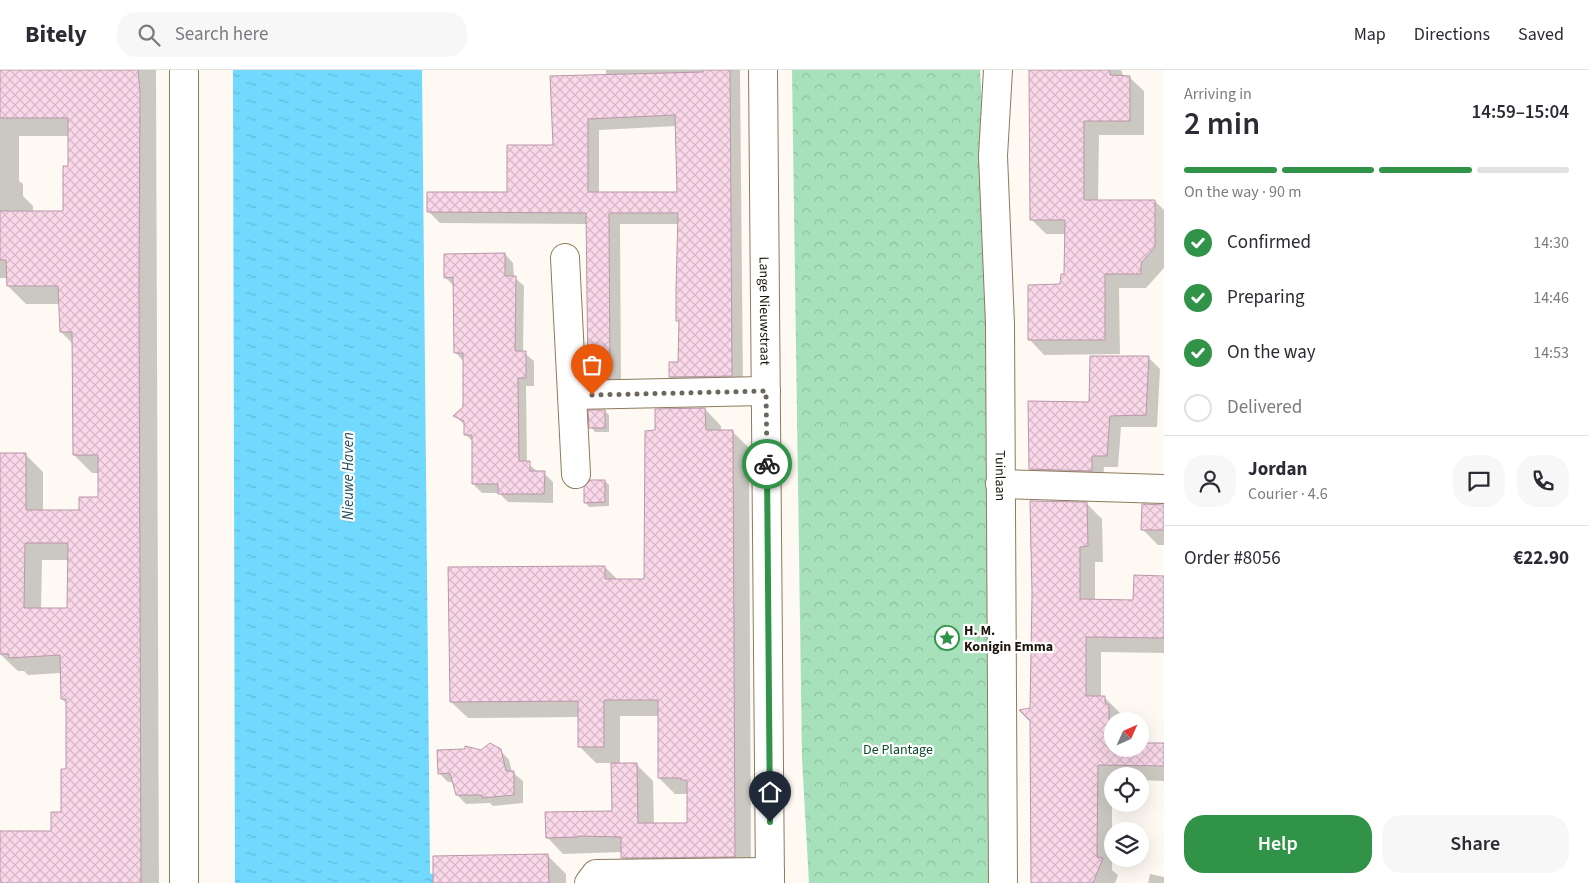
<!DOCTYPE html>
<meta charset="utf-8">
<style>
body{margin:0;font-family:"Source Sans 3",sans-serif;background:#f7f7f7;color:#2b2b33;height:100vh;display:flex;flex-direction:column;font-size:19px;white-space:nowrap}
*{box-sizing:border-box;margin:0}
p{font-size:16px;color:#7c7c81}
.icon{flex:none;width:28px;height:28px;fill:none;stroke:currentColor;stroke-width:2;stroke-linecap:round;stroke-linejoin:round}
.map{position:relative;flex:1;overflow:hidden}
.details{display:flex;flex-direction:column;background:#fff;width:425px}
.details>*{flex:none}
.needle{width:32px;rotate:45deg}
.fabs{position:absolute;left:1104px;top:642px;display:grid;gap:10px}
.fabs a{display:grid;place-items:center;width:45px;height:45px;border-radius:50%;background:#fff;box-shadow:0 5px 20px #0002;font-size:25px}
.pin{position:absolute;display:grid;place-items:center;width:42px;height:42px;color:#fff;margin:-51px -21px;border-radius:50% 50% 50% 0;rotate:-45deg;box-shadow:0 0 5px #0007}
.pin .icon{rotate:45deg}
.courier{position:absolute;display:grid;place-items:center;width:50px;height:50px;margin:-25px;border:4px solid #319348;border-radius:50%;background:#fff;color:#222;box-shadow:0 1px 6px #0007}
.headline em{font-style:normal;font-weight:600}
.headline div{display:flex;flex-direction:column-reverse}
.headline{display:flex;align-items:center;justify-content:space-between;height:85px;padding:0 20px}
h1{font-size:32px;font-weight:600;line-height:38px}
.bar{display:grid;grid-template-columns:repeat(4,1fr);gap:8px 5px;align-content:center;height:60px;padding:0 20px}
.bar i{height:6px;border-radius:4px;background:#e1e1e2}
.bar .active{background:#319348}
.bar p{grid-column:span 4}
.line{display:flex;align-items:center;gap:12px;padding:0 20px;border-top:1px solid #e1e1e2}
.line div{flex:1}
.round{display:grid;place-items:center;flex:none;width:52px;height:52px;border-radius:20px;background:#f7f7f7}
ol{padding:0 20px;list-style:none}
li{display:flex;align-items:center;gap:15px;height:55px}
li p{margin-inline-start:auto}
li .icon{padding:5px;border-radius:50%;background:#319348;color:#fff;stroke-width:4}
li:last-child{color:#7c7c81}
li i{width:28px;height:28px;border:2px solid #e1e1e2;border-radius:50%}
.action{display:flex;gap:10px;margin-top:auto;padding:10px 20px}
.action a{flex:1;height:58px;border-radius:20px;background:#319348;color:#fff;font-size:20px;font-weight:600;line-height:58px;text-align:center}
.action a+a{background:#f7f7f7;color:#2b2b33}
header{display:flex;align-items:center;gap:30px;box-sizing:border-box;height:70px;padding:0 25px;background:#fff;border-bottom:1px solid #e1e1e2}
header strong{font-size:24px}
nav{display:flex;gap:28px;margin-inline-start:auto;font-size:18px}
.search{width:350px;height:45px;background:#f7f7f7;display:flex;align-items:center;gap:12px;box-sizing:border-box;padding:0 18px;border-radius:20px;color:#7c7c81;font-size:19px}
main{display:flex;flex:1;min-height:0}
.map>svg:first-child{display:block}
</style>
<header>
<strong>Bitely</strong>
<div class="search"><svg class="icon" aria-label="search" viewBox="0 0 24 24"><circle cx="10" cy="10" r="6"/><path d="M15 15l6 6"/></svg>Search here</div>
<nav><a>Map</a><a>Directions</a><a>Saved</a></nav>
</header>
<main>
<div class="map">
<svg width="1164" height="813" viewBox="0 0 1164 813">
<defs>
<pattern id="park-crowns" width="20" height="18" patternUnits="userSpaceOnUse" patternTransform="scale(1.25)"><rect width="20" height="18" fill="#a7e1bb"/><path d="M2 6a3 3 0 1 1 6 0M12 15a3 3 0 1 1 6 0" fill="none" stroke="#8fc09f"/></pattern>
<pattern id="water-ripples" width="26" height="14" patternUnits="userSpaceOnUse" patternTransform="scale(1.25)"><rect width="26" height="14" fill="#70d9fd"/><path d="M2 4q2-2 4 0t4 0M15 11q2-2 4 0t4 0" fill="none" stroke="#61bad8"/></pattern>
<pattern id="building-cross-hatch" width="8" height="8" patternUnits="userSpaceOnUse" patternTransform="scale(1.25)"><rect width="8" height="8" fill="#fad8e9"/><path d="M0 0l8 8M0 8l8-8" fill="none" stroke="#d6b9c6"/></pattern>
</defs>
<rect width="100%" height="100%" fill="#fefaf3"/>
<!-- park -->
<path fill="url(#park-crowns)" d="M 792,0 L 980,0 L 984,71 L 995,813 L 809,813 L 802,689 Z"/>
<!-- water -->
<path fill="url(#water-ripples)" d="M 233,0 L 422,0 L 430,804 L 468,801 L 471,813 L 235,813 Z"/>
<!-- shadow -->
<path fill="#0003" fill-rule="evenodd" d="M 0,0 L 156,0 L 159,813 L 0,813 L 0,763 L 52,762 L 63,743 L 67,700 L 67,634 L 62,629 L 61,603 L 28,605 L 24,601 L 18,601 L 0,584 L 0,384 L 25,384 L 43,402 L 43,441 L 80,441 L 99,428 L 99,403 L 92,403 L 74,385 L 74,275 L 61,262 L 60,234 L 26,234 L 8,216 L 8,208 L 0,208 ZM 19,66 L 69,66 L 69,97 L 64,142 L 33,142 L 33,136 L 23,126 L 23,114 L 19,111 ZM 42,490 L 69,490 L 69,540 L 41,540 Z
M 606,0 L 740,0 L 743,317 L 681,318 L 670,307 L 679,294 L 679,154 L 620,154 L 621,320 L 600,320 L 589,309 L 588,154 L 440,153 L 428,141 L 508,123 L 555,76 L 606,5 ZM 677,56 L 679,123 L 599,123 L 599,60 Z
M 1030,0 L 1121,0 L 1124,7 L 1129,7 L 1144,21 L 1144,65 L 1099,65 L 1098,131 L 1155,131 L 1164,140 L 1164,198 L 1146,218 L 1119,218 L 1120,284 L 1044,285 L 1030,270 L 1065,205 L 1066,164 L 1046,164 L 1031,149 Z
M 505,184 L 513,193 L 514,207 L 524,216 L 523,282 L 534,291 L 534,316 L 526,316 L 527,393 L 538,402 L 544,403 L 553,412 L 553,433 L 508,432 L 499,423 L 482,423 L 473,414 L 473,372 L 465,364 L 465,355 L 455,346 L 464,338 L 464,292 L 455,282 L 454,216 L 445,207 Z
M 1148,287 L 1160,299 L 1157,357 L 1121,357 L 1118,397 L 1104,397 L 1103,412 L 1042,410 L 1030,399 Z
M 705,339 L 721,356 L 721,361 L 732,361 L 749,378 L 751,803 L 639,804 L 623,788 L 622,782 L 563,784 L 547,767 L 613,743 L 613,693 L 596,693 L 580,677 L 580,647 L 468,648 L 451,632 L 605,497 L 618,510 L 645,510 L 656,362 ZM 620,646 L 659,646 L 659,708 L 675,724 L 688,724 L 688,754 L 654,755 L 653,711 L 637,695 L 620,695 Z
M 605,341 L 609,345 L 609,362 L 595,362 L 591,357 Z
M 605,411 L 609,415 L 609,436 L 589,437 L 585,432 Z
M 1087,434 L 1102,449 L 1103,492 L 1095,492 L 1095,531 L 1134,532 L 1164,507 L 1164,583 L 1101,582 L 1101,627 L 1104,627 L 1120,643 L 1120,648 L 1124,651 L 1112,651 L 1112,679 L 1140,679 L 1140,674 L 1164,675 L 1164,711 L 1140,710 L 1140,706 L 1112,706 L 1112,800 L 1118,805 L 1115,813 L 1032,813 L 1033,521 L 1030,465 Z
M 1164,436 L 1164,475 L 1158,475 L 1142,459 Z
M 500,680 L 509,690 L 512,702 L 523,711 L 523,733 L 493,736 L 490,733 L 466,734 L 457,725 L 454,712 L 448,712 L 439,703 L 481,681 Z
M 548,786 L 566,804 L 566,813 L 435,813 Z
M 1150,804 L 1164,807 L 1164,813 L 1148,813 Z"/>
<!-- building -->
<path fill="url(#building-cross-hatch)" stroke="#ba97a9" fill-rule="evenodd" d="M 0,0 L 138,0 L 140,22 L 139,217 L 141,813 L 0,813 L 0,761 L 51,761 L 51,742 L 61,742 L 61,699 L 66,699 L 66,629 L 61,629 L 60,585 L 9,588 L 9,584 L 0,584 L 0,383 L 26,383 L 26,440 L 79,440 L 79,427 L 98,427 L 98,385 L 73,385 L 72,262 L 60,262 L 58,216 L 7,216 L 6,190 L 0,190 L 0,141 L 63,141 L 63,96 L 68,96 L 68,48 L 0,48 ZM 25,473 L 68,473 L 67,538 L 24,538 Z
M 703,0 L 730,0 L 732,306 L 669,307 L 669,292 L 678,292 L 679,251 L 676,251 L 676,219 L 678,143 L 609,143 L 610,309 L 588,309 L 586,143 L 427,142 L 427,122 L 507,122 L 507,75 L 553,75 L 550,6 L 703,2 ZM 675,45 L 677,122 L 588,122 L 588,49 Z
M 1029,0 L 1110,0 L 1110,5 L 1130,6 L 1130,51 L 1084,51 L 1084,130 L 1155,130 L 1155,177 L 1141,193 L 1141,204 L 1105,204 L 1105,270 L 1028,270 L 1028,215 L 1060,214 L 1061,204 L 1064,204 L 1065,150 L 1030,150 Z
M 505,183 L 505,206 L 516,206 L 515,281 L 526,281 L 526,308 L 518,308 L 519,391 L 530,391 L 530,401 L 545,401 L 544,424 L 498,424 L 498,414 L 472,414 L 472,365 L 464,365 L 464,351 L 453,346 L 463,337 L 463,283 L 454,283 L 453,207 L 444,208 L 444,184 Z
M 1090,286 L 1149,286 L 1146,345 L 1110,346 L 1107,386 L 1092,386 L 1092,401 L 1029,399 L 1028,331 L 1089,332 Z
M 705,338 L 706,360 L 733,360 L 735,787 L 621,788 L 621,767 L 578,766 L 578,767 L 546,768 L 545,742 L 612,741 L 611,693 L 637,693 L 638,753 L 687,753 L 687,710 L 681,710 L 681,708 L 658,708 L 658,630 L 604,630 L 604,677 L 578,677 L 578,631 L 450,632 L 448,497 L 605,496 L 605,509 L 644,509 L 645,361 L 655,360 L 655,339 Z
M 588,340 L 605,340 L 605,358 L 589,358 Z
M 590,410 L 605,410 L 605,432 L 584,433 L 584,417 Z
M 1030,431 L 1087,432 L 1088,476 L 1080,477 L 1080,529 L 1133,530 L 1134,505 L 1164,506 L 1164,568 L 1086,567 L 1086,626 L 1105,626 L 1105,633 L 1109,635 L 1109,663 L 1112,663 L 1112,679 L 1140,679 L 1140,673 L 1164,673 L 1164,696 L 1098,695 L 1097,787 L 1103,788 L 1093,813 L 1031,813 L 1030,651 L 1019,640 L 1030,638 L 1032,524 Z
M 1142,434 L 1164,435 L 1164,460 L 1141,460 Z
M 490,673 L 501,679 L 506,701 L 514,701 L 514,725 L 482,728 L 482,725 L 456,725 L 450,703 L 438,704 L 437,680 L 465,679 L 465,676 L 481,680 Z
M 548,784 L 549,813 L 433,813 L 433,786 Z"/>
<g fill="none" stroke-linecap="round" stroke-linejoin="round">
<defs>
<g id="minor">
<path id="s1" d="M 763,0 L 770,813"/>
<path id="s2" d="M 998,0 L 993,86 L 1000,254 L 1003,813"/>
<path d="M 565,188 L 576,404"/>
<path d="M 573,325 L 766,321"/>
<path d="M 1000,414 L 1164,419"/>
<path d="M 184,813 L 184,0"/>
<path d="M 589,813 L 596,804 L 770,802"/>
</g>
</defs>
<!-- minor casing -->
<use href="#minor" stroke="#8d7a5c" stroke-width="30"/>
<!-- minor -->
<use href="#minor" stroke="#fff" stroke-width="28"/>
</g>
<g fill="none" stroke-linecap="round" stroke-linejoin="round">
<!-- done -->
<path stroke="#6c665c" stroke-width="5" stroke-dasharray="0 9" d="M 592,325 L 766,321 L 767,394"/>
<!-- route -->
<path stroke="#319348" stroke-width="6" d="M 767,394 L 770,752"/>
</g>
<!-- icons -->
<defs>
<symbol id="sight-ring" viewBox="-11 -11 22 22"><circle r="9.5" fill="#fff" stroke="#319348" stroke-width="1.5"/><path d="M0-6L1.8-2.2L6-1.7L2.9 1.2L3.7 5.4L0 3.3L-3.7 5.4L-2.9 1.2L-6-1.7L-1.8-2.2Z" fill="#319348"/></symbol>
</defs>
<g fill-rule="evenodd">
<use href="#sight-ring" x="933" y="554" width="28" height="28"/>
</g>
<g text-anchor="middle" stroke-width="4.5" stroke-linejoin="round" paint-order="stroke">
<!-- street labels -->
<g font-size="14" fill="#1e160b" stroke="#fff">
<text dy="5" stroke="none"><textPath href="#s1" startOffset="241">Lange Nieuwstraat</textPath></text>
<text dy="5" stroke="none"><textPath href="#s2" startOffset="406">Tuinlaan</textPath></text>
</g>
<!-- poi labels -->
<g font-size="14" font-weight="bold" fill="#1e160b" stroke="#fff" text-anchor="start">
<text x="964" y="565">H. M.<tspan x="964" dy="16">Konigin Emma</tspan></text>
</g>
<!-- park labels -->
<g font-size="14" fill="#0b4d2d" stroke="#fff">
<text x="898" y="684">De Plantage</text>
</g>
<!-- water labels -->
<g font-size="15" font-style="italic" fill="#204e5d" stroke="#fff">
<text transform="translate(348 406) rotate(-90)" y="5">Nieuwe Haven</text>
</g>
</g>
</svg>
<div class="fabs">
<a><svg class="needle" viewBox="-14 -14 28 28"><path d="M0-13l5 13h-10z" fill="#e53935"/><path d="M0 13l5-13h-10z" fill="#7c7c81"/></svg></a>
<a><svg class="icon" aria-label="locate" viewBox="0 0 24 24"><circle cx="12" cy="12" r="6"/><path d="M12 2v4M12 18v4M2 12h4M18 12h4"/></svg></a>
<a><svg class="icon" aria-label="layers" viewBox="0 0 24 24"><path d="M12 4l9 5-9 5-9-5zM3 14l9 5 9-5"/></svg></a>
</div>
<div class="pin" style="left:592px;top:325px;background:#ea580c"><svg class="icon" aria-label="bag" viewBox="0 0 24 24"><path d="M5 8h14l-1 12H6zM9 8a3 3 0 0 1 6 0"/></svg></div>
<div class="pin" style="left:770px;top:752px;background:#1f2937"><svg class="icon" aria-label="home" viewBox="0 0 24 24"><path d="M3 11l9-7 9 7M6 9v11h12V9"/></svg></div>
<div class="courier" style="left:767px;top:394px"><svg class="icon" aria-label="bike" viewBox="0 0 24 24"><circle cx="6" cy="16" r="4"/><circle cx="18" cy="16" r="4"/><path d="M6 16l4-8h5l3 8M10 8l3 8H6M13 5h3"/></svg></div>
</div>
<section class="details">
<div class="headline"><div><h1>2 min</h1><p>Arriving in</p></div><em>14:59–15:04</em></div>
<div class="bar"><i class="active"></i><i class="active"></i><i class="active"></i><i></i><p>On the way · 90 m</p></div>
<ol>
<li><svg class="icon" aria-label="check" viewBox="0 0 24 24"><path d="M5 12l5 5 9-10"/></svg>Confirmed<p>14:30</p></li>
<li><svg class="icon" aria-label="check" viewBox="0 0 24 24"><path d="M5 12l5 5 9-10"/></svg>Preparing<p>14:46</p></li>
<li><svg class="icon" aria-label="check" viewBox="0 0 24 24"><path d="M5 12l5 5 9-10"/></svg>On the way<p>14:53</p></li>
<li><i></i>Delivered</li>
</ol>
<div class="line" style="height:90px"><a class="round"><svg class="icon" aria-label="person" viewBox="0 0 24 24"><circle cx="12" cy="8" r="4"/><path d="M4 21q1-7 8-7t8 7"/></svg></a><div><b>Jordan</b><p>Courier · 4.6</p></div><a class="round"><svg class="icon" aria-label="chat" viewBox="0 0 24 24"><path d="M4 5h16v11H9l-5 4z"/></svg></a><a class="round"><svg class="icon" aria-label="phone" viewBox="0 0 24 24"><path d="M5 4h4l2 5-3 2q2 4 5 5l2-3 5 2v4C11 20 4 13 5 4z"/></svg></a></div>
<div class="line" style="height:65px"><div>Order #8056</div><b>€22.90</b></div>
<div class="action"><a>Help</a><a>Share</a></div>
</section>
</main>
